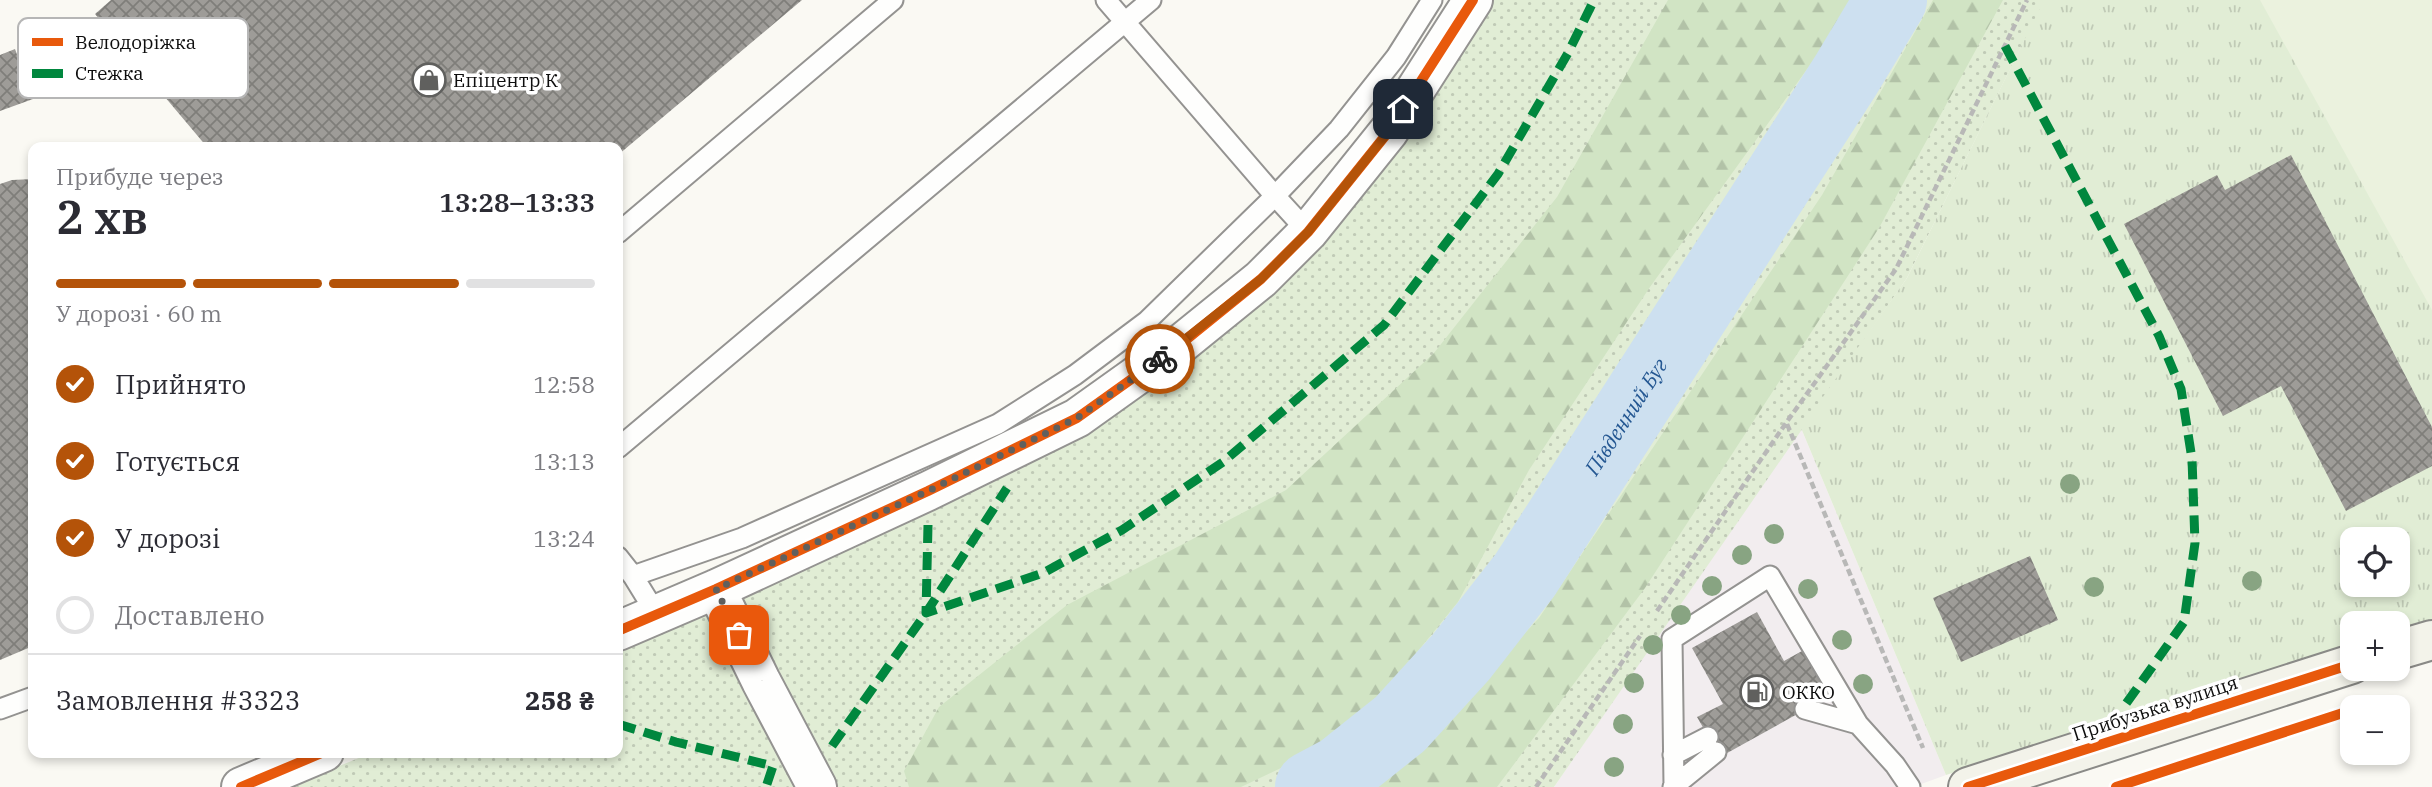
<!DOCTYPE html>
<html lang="uk">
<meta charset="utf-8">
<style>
body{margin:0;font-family:"IBM Plex Serif",serif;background:#f7f7f7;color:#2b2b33;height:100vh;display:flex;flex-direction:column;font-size:26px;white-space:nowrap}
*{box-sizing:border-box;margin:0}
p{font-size:23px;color:#7c7c81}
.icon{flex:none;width:38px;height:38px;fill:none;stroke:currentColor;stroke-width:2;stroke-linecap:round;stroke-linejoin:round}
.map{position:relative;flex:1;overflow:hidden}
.drawer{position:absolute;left:28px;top:142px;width:595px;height:616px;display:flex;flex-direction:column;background:#fff;border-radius:14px;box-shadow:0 4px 10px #0003}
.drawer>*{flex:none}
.tools{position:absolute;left:2340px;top:527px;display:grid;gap:14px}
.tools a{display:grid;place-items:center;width:70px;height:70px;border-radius:14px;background:#fff;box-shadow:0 4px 10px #0003;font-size:35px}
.pin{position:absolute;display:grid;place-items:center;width:60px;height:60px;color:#fff;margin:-30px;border-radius:14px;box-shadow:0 4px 10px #0006}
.courier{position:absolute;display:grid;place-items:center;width:70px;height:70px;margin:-35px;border:5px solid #b45309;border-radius:50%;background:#fff;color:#222;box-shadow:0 2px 9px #0007}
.head em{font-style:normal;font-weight:600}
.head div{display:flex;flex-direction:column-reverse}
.head{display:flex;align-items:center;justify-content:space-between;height:119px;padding:0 28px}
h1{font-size:46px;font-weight:600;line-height:52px}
.bar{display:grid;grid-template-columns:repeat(4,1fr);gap:10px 7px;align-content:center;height:84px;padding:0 28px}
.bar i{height:9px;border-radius:5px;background:#e1e1e2}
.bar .selected{background:#b45309}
.bar p{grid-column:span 4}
.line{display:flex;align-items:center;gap:18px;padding:0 28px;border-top:2px solid #e1e1e2}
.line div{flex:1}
ol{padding:0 28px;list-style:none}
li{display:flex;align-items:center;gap:21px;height:77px}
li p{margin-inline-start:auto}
li .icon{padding:7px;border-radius:50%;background:#b45309;color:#fff;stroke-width:4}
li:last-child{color:#7c7c81}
li i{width:38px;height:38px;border:4px solid #e1e1e2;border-radius:50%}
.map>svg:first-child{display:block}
</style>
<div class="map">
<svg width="2432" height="787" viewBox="0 0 2432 787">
<defs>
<pattern id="grass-dots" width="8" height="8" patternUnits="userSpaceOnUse" patternTransform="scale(1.75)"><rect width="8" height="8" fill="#e1edd5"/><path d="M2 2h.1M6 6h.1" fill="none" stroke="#c0cab6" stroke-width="1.8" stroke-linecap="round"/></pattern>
<pattern id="forest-firs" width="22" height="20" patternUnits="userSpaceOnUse" patternTransform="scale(1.75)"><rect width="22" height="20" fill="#d1e4c4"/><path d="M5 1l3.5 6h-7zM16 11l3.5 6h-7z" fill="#b2c2a7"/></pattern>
<pattern id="park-tufts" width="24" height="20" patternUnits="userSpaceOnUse" patternTransform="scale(1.75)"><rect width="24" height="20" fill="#e1edd5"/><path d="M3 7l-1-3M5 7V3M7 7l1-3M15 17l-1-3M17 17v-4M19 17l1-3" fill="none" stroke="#c0cab6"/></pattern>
<pattern id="building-cross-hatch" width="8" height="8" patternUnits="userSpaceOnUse" patternTransform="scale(1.75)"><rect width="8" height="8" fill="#9e9c98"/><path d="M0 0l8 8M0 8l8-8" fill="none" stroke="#7f7e7a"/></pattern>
</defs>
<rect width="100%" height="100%" fill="#faf9f3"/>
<!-- industrial -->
<path fill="#f2edef" d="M 1801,428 L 1946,775 L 1913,787 L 1554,787 Z"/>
<!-- grass -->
<path fill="url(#grass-dots)" d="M 1493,0 L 2225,0 L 2024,41 L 1907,278 L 1554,787 L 835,787 L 739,598 L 1086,434 L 1404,141 Z
M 709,611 L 798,787 L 288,787 L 371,753 L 618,752 L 618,650 Z"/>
<!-- forest -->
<path fill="url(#forest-firs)" d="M 1668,0 L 1857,0 L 1650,287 L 1529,470 L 1458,602 L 1379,699 L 1302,758 L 1241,787 L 909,787 L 904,771 L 939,707 L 1067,605 L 1286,490 L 1434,353 L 1557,197 Z
M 1933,0 L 2003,0 L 1879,228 L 1645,588 L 1497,787 L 1350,787 L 1451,712 L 1539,618 L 1822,195 Z"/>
<!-- park -->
<path fill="url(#park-tufts)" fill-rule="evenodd" d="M 2044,0 L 2432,0 L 2432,621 L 2398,631 L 2398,623 L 2352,623 L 2352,645 L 2283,665 L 1946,775 L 1801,428 L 1907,278 ZM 2352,539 L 2398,539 L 2398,584 L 2352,584 Z"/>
<!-- pitch -->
<path fill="#ebf2de" d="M 2260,0 L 2432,0 L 2432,310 Z"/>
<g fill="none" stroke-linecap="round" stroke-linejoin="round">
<!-- river -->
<path stroke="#cde0f0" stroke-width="72" id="s1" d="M 1311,787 L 1341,771 L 1400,724 L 1461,657 L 1525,575 L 1846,75 L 1891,0"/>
</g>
<!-- building -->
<path fill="url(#building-cross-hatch)" d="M 111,0 L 802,0 L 618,155 L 618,147 L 207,147 L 95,14 Z
M 15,49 L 33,99 L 0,111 L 0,55 Z
M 2291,155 L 2432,427 L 2432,466 L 2346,511 L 2281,386 L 2223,416 L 2124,224 L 2217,175 L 2225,190 Z
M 33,179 L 33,646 L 0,660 L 0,184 L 12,180 Z
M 2030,556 L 2058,620 L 1961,662 L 1933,598 Z
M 1757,612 L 1784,661 L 1811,646 L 1837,692 L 1720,757 L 1697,717 L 1723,704 L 1692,648 Z"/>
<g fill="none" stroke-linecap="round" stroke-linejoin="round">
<defs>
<path id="lane" d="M 1106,0 L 1275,196 L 1339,129 L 1396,57 L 1432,0
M 618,233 L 893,0
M 618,448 L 1151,0
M 618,557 L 633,576 L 657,615
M 633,576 L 742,538 L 998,424 L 1075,375 L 1147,321 L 1275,196 L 1308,232
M 0,709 L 33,697
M 1805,709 L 1858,724 L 1895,765 L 1910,787
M 1673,755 L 1708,737
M 1674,785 L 1672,639 L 1770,576 L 1858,724
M 1673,787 L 1716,752"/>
<path id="street" d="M 716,589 L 761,681 L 817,787
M 618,631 L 716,589 L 928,491 L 1077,418 L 1182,343 L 1261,279 L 1308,232 L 1389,131 L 1473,0
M 241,787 L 324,752"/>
<path id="secondary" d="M 2398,650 L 2432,640
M 1968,787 L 2352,664"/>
</defs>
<!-- lane casing -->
<use href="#lane" stroke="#949391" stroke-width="23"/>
<!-- street casing -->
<use href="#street" stroke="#949391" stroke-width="42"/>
<!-- secondary casing -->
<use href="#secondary" stroke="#8a8a87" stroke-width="42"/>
<!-- path -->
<path stroke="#b8b8b7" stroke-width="4.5" stroke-dasharray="7 3.5" stroke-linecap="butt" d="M 1787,424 L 1923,748
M 1657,611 L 1786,423 L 1896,269 L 2027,0
M 1536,787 L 1640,636"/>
<!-- lane -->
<use href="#lane" stroke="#fefefd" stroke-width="19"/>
<!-- street -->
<use href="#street" stroke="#fefefd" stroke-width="38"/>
<!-- secondary -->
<use href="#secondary" stroke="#f3f3ea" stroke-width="38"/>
<!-- quiet -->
<path stroke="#00873e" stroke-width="9" stroke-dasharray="18 9" stroke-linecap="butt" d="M 2005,46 L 2159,336 L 2181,389 L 2192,459 L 2195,543 L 2184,622 L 2123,708
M 928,525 L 926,613 L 1043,573 L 1122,530 L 1223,462 L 1384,325 L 1498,174 L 1568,53 L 1594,0
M 618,724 L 676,742 L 773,766 L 766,787
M 832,746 L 926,613 L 1007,488"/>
<defs>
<path id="cycleway" d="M 618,631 L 716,589 L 928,491 L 1077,418 L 1182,343 L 1261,279 L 1308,232 L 1389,131 L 1473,0
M 241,787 L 324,752
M 1968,787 L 2352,664
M 2116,787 L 2352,710"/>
</defs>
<!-- cycleway casing -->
<use href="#cycleway" stroke="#fff" stroke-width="15"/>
<!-- cycleway -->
<use href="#cycleway" stroke="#e8590c" stroke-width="10"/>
</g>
<!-- trees -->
<g fill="#88a482">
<circle cx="2070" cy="484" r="10"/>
<circle cx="1774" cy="534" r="10"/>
<circle cx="1742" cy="555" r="10"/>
<circle cx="2252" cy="581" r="10"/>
<circle cx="1712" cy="586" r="10"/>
<circle cx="2094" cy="587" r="10"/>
<circle cx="1808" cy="589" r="10"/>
<circle cx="1681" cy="615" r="10"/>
<circle cx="1842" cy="640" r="10"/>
<circle cx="1653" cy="645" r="10"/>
<circle cx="1634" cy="683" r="10"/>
<circle cx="1863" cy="684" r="10"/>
<circle cx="1623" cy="724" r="10"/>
<circle cx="1614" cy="767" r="10"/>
</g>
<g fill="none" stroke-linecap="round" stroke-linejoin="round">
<!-- done -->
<path stroke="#60605e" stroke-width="7" stroke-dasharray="0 12.6" d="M 739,635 L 716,589 L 928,491 L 1077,418 L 1160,359"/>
<!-- route -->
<path stroke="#b45309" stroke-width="9" d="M 1160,359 L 1261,279 L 1308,232 L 1389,131 L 1403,109"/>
</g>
<!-- icons -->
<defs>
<symbol id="shop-ring" viewBox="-11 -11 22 22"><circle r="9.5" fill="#fff" stroke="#60605e" stroke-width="1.5"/><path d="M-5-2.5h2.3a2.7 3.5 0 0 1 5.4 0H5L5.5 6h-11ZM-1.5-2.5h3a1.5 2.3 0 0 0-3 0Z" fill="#60605e"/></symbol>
<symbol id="fuel-ring" viewBox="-11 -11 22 22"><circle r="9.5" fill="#fff" stroke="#60605e" stroke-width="1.5"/><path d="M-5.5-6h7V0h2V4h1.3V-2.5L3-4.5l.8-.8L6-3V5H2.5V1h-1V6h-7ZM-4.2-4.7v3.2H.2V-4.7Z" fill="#60605e"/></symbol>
</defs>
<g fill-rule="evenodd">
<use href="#shop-ring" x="410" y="61" width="38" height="38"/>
<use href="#fuel-ring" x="1738" y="673" width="38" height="38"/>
</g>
<g text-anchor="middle" stroke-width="7" stroke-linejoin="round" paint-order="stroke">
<!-- poi labels -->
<g font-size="19" fill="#0d0d0d" stroke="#fff" text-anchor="start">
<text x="453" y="87">Епіцентр К</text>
<text x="1782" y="699">ОККО</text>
</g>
<!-- street labels -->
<g font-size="19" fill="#0d0d0d" stroke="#fff">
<text transform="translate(2155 708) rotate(-18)" y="7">Прибузька вулиця</text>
</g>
<!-- water labels -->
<g font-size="21" font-style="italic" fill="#245792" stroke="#fff">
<text dy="7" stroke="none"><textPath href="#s1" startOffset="492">Південний Буг</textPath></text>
</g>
</g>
<!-- legend -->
<rect x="18" y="18" width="230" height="80" rx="10" fill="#fff" stroke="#b6b6b6" stroke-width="2"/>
<rect x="32" y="38" width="31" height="8" fill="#e8590c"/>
<rect x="32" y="69" width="31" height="9" fill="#00873e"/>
<g font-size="19" fill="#0d0d0d">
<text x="75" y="49">Велодоріжка</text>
<text x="75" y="80">Стежка</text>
</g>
</svg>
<div class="tools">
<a><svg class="icon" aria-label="locate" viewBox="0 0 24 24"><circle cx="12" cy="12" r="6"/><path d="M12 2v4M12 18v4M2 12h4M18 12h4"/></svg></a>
<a>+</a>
<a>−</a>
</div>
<div class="pin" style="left:739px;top:635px;background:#ea580c"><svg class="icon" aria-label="bag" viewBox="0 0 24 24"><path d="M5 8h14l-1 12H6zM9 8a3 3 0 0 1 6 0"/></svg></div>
<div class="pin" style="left:1403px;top:109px;background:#1f2937"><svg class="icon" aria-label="home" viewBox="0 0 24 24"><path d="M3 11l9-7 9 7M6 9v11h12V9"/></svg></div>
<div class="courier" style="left:1160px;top:359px"><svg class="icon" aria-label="bike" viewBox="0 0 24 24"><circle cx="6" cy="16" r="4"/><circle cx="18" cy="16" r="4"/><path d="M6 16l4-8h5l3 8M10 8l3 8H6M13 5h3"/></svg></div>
<section class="drawer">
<div class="head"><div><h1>2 хв</h1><p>Прибуде через</p></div><em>13:28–13:33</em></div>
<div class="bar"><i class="selected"></i><i class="selected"></i><i class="selected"></i><i></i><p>У дорозі · 60 m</p></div>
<ol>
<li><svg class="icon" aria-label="check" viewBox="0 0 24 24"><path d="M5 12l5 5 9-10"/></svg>Прийнято<p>12:58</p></li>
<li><svg class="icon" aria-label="check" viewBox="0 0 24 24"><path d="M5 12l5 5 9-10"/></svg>Готується<p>13:13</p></li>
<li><svg class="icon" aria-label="check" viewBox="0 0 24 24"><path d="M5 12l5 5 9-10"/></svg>У дорозі<p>13:24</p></li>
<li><i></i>Доставлено</li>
</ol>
<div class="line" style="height:91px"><div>Замовлення #3323</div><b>258 ₴</b></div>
</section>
</div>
